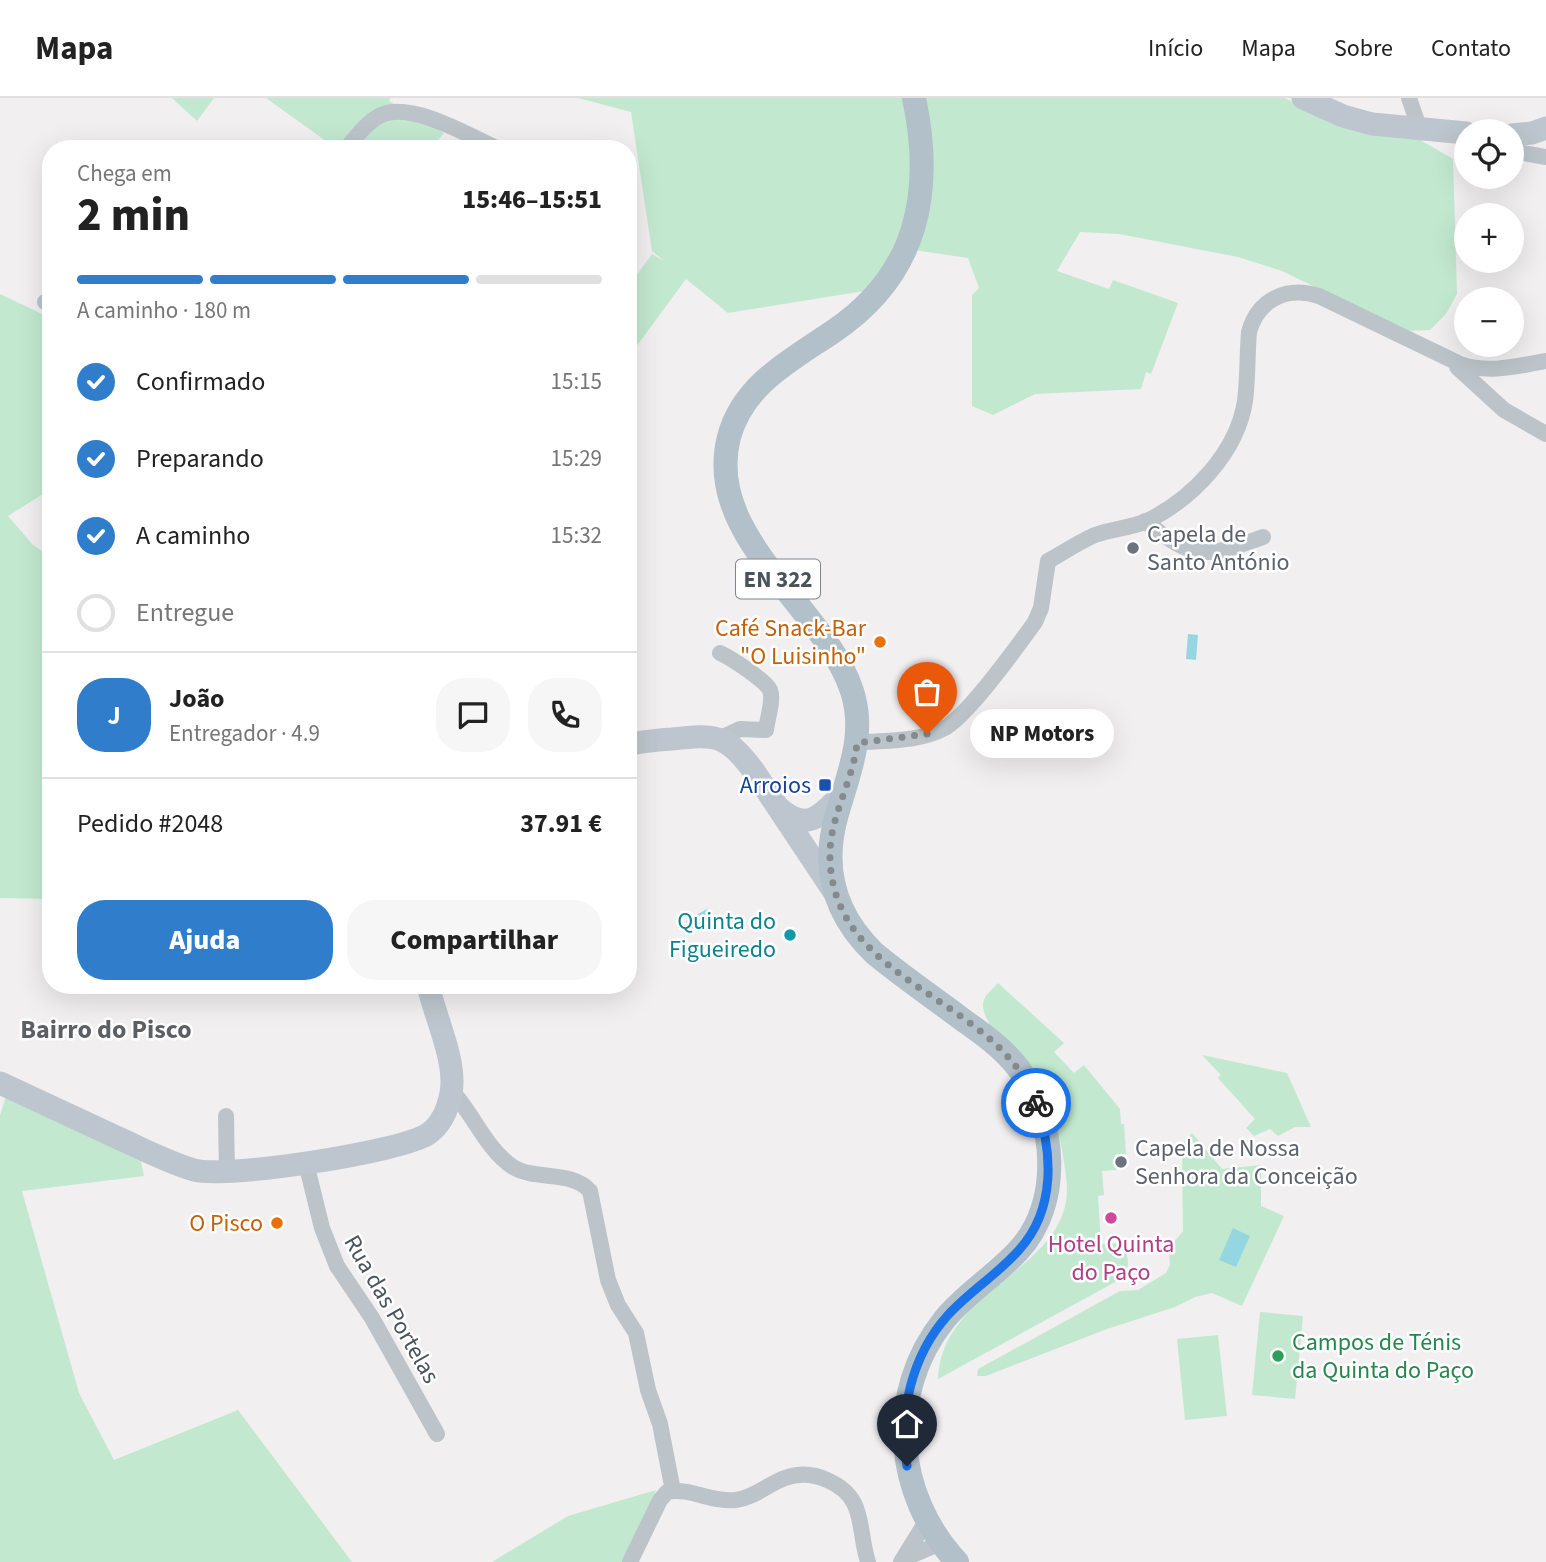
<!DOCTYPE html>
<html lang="pt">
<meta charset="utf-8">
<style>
body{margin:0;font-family:"Source Sans 3",sans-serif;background:#f6f6f6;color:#222;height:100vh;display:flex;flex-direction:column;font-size:26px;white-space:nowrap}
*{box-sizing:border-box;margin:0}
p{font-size:23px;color:#767676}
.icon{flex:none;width:38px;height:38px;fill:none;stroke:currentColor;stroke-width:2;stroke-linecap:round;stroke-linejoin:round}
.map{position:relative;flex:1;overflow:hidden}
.panel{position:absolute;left:42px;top:42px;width:595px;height:854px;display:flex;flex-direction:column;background:#fff;border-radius:28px;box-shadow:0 7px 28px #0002}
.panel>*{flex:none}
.fabs{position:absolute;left:1454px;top:21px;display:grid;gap:14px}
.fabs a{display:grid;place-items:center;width:70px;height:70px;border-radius:50%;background:#fff;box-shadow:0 7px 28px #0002;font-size:35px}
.pin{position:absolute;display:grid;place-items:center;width:60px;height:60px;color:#fff;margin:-72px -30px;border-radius:50% 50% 50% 0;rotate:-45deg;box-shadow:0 0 7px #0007}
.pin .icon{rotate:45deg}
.courier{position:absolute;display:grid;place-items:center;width:70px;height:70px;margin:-35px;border:5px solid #1a73e8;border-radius:50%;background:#fff;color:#222;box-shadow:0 2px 9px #0007}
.bubble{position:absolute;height:49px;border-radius:24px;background:#fff;box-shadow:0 7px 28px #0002;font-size:23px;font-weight:800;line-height:49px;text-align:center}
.summary em{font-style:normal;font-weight:800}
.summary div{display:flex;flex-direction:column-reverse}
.summary{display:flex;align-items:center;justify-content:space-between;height:119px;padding:0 35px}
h1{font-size:46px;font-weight:800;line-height:52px}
.bar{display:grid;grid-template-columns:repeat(4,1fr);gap:10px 7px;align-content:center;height:84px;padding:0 35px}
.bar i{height:9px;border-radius:5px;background:#e0e0e0}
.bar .selected{background:#2f7dcb}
.bar p{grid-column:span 4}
.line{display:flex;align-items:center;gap:18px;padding:0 35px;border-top:2px solid #e0e0e0}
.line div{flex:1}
.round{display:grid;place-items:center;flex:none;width:74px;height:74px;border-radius:28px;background:#f6f6f6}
ol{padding:0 35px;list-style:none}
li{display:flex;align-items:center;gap:21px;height:77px}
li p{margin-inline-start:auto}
li .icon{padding:7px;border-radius:50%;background:#2f7dcb;color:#fff;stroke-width:4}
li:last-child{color:#767676}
li i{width:38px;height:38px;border:4px solid #e0e0e0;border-radius:50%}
.primary-button{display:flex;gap:14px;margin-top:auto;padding:14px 35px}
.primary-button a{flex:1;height:80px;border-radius:28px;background:#2f7dcb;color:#fff;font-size:28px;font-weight:800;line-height:80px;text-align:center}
.primary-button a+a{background:#f6f6f6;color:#222}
header{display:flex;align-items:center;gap:42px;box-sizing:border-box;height:98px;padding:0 35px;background:#fff;border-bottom:2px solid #e0e0e0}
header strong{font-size:33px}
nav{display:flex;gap:38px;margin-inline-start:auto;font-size:24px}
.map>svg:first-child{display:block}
</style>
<header>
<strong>Mapa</strong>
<nav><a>Início</a><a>Mapa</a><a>Sobre</a><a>Contato</a></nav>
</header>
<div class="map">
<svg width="1546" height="1464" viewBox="0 0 1546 1464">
<rect width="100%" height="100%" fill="#f1efef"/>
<!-- green -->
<path fill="#c2e9cf" d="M 172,0 L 214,0 L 197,23 Z
M 266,0 L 390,0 L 389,3 L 444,35 L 431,51 L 337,51 Z
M 578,0 L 906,0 L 912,41 L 909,113 L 885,166 L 864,193 L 728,215 L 686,181 L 633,253 L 628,250 L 628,189 L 652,156 L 664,163 L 652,153 L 631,14 Z
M 925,0 L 1285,0 L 1310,12 L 1410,36 L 1453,61 L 1457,196 L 1446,216 L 1430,232 L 1406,233 L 1282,173 L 1238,159 L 1119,136 L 1080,134 L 1057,173 L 1109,191 L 1113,182 L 1178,205 L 1151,276 L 1146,274 L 1141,291 L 1035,296 L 993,317 L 972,308 L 972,197 L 979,190 L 968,160 L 914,152 Z
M 0,196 L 42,216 L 51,230 L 51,391 L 8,418 L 33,447 L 51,459 L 51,801 L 0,800 Z
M 998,885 L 1064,945 L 1054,954 L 1074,975 L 1084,967 L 1120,1011 L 1121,1026 L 1124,1026 L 1126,1056 L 1115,1057 L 1116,1072 L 1102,1073 L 1104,1097 L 1098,1098 L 1101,1146 L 1124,1145 C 1128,1160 1132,1171 1119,1182 L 938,1281 C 942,1189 1067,1173 1067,1091 C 1067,1077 1059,1029 1053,1018 C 1041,993 981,929 983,906 C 984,897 993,891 998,885 Z
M 1202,957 L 1287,975 L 1311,1029 L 1295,1029 L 1278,1038 L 1270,1031 L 1254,1038 L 1246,1030 L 1255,1021 L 1218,980 L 1221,977 Z
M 7,995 L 140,1059 L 144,1078 L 22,1093 L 79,1295 L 114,1362 L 238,1312 L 352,1464 L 0,1464 L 0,1017 Z
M 1192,1035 L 1222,1071 L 1261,1067 L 1261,1108 L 1284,1118 L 1242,1208 L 1212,1195 L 1195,1199 L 1175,1209 L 1107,1231 L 986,1278 L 977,1278 L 978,1271 L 1120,1193 L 1138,1192 L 1166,1175 L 1170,1167 L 1169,1150 L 1183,1133 L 1182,1053 L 1184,1044 Z
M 1260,1214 L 1303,1218 L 1295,1301 L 1252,1297 Z
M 1218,1237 L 1227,1318 L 1185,1322 L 1177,1241 Z
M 656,1392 L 622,1464 L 492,1464 L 568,1418 Z"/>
<!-- water -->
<path fill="#95d6e1" d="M 1188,536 L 1198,537 L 1196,562 L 1186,561 Z
M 707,811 L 713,821 L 692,832 L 686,823 Z
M 1233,1130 L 1250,1138 L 1236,1169 L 1219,1162 Z"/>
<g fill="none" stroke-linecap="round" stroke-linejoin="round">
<!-- street -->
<path stroke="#bcc4ca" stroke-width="16" d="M 1409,0 L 1420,32
M 346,51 C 356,39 367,24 381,17 C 411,3 470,38 498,51
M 1512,53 L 1546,59
M 45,204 L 51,204
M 1457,269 L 1504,312 L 1546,336
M 1145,423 C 1195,463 1205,460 1263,439
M 719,641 L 740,631 L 766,632 C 767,622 774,601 770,592 C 765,582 731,560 720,555
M 857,645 C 884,642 918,644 943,631 C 967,619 1017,549 1035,524 L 1041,510 L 1048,463 C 1064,454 1079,444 1095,437 C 1112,431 1130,430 1147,423 C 1192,401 1237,355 1245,303 C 1248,280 1247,257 1249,234 C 1258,201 1287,188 1319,198 L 1460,266 C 1490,276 1517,268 1546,263
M 452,993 C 473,1016 487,1052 513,1069 C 536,1083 572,1072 590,1093 L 608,1182 L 618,1207 L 636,1235 L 648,1292 L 660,1326 L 673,1393
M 226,1018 L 227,1075
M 306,1065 L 322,1130 L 337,1168 L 372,1220 L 437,1336
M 903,1461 L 941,1445
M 630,1464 L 660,1402 L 667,1394 C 689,1389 713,1405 736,1402 C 754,1400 768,1386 785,1380 C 799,1375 814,1376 827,1382 C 867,1399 857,1430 868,1464
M 901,1464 L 927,1422"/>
<!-- secondary -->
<path stroke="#bdc6ce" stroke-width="23" d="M 1303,0 L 1343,18 L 1372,26 L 1466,35
M 1512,37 L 1532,35 L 1546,30
M 628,647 C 642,643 657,642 672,641 C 715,636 726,636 753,672 L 835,795
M 779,710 C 807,736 823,716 844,694
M 0,985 C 39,1003 77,1021 116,1039 C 141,1050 167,1064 194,1072 C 225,1081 401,1054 428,1036 C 441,1027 448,1011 451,995 C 457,964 435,919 428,887"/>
<!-- primary -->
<path stroke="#b2c0ca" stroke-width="24" d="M 914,0 C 934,94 918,176 834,233 C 793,261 743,286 729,339 C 703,439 824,508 852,593 C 866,636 849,674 837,716 C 821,770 834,816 874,855 C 903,879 934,900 963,922 C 983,936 1004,951 1019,971 C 1056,1022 1063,1105 1018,1153 C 995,1178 965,1196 944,1222 C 886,1295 894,1396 957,1464"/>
</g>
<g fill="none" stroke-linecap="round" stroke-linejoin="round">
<!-- done -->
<path stroke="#848a8e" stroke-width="7" stroke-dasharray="0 12.6" d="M 927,636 L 857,645 C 853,684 829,719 830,759 C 832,887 998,898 1036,1005"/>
<!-- route -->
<path stroke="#1a73e8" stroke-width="9" d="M 907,1368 C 898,1315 912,1257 948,1217 C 970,1193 998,1176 1019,1152 C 1056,1111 1053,1054 1036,1005"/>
</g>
<!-- markers -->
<g fill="#6b7280" stroke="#fff" stroke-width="2.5">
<circle cx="1133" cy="450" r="7"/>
<circle cx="1121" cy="1064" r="7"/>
</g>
<g fill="#e8710a" stroke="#fff" stroke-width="2.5">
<circle cx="880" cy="544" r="7"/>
<circle cx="277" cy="1125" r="7"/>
</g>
<rect fill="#1a4fb4" stroke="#fff" stroke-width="2.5" x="818" y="680" width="14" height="14" rx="3.5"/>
<circle fill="#0f9aa8" stroke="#fff" stroke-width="2.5" cx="790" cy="837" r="7"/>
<circle fill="#d1479c" stroke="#fff" stroke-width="2.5" cx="1111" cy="1120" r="7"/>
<circle fill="#2e9e5b" stroke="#fff" stroke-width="2.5" cx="1278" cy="1258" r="7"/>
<g text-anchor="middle" stroke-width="5" stroke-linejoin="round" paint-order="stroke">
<!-- shield labels -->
<rect fill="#fff" stroke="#80878c" stroke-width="2" x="736" y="461.5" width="84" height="39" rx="5"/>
<g font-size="23" font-weight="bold" fill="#49535a">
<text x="778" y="489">EN 322</text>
</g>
<!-- worship labels -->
<g font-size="24" fill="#5b616d" stroke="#fff" text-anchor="start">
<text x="1147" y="444">Capela de<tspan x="1147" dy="28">Santo António</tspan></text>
<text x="1135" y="1058">Capela de Nossa<tspan x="1135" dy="28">Senhora da Conceição</tspan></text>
</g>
<!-- food labels -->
<g font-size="24" fill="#c56008" stroke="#fff" text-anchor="end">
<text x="866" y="538">Café Snack-Bar<tspan x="866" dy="28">"O Luisinho"</tspan></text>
<text x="263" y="1133">O Pisco</text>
</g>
<!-- transit labels -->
<g font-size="24" fill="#164399" stroke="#fff" text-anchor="end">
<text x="811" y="695">Arroios</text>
</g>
<!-- culture labels -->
<g font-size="24" fill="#0d838f" stroke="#fff" text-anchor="end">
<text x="776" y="831">Quinta do<tspan x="776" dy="28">Figueiredo</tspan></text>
</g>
<!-- hotel labels -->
<g font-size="24" fill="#b23c85" stroke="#fff">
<text x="1111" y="1154">Hotel Quinta<tspan x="1111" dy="28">do Paço</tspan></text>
</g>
<!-- street labels -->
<g font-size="24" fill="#49535a" stroke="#fff">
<text transform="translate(392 1211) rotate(60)" y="8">Rua das Portelas</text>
</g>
<!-- leisure labels -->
<g font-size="24" fill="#27864d" stroke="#fff" text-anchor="start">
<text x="1292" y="1252">Campos de Ténis<tspan x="1292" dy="28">da Quinta do Paço</tspan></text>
</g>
<!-- neighbourhood labels -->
<g font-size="26" font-weight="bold" fill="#5c5f63" stroke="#fff">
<text x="106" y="940">Bairro do Pisco</text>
</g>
</g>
</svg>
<div class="fabs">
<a><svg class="icon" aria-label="locate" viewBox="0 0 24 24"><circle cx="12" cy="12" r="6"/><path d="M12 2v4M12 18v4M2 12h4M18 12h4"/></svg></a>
<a>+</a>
<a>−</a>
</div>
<div class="pin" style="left:927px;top:636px;background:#ea580c"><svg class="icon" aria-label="bag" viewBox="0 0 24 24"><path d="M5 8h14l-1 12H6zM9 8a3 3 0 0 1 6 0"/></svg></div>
<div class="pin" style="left:907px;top:1368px;background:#1f2937"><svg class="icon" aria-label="home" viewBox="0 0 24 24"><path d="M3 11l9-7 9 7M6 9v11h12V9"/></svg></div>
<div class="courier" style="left:1036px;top:1005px"><svg class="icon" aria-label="bike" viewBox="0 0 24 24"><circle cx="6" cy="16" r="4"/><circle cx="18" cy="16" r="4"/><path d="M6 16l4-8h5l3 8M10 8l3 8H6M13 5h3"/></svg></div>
<div class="bubble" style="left:970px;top:611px;width:144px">NP Motors</div>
<section class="panel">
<div class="summary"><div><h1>2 min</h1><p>Chega em</p></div><em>15:46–15:51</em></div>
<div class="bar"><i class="selected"></i><i class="selected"></i><i class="selected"></i><i></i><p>A caminho · 180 m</p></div>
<ol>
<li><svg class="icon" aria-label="check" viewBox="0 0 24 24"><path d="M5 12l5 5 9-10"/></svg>Confirmado<p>15:15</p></li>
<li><svg class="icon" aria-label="check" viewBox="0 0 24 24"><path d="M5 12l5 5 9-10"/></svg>Preparando<p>15:29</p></li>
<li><svg class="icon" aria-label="check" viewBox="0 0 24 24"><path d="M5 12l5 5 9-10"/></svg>A caminho<p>15:32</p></li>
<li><i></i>Entregue</li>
</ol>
<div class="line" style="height:126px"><b class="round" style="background:#2f7dcb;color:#fff">J</b><div><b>João</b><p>Entregador · 4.9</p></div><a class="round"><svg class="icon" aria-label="chat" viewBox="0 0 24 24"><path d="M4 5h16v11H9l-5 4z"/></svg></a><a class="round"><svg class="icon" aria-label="phone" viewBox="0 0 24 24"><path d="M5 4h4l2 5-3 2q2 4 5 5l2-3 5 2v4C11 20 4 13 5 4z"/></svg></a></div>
<div class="line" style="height:91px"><div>Pedido #2048</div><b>37.91 €</b></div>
<div class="primary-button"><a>Ajuda</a><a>Compartilhar</a></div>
</section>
</div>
